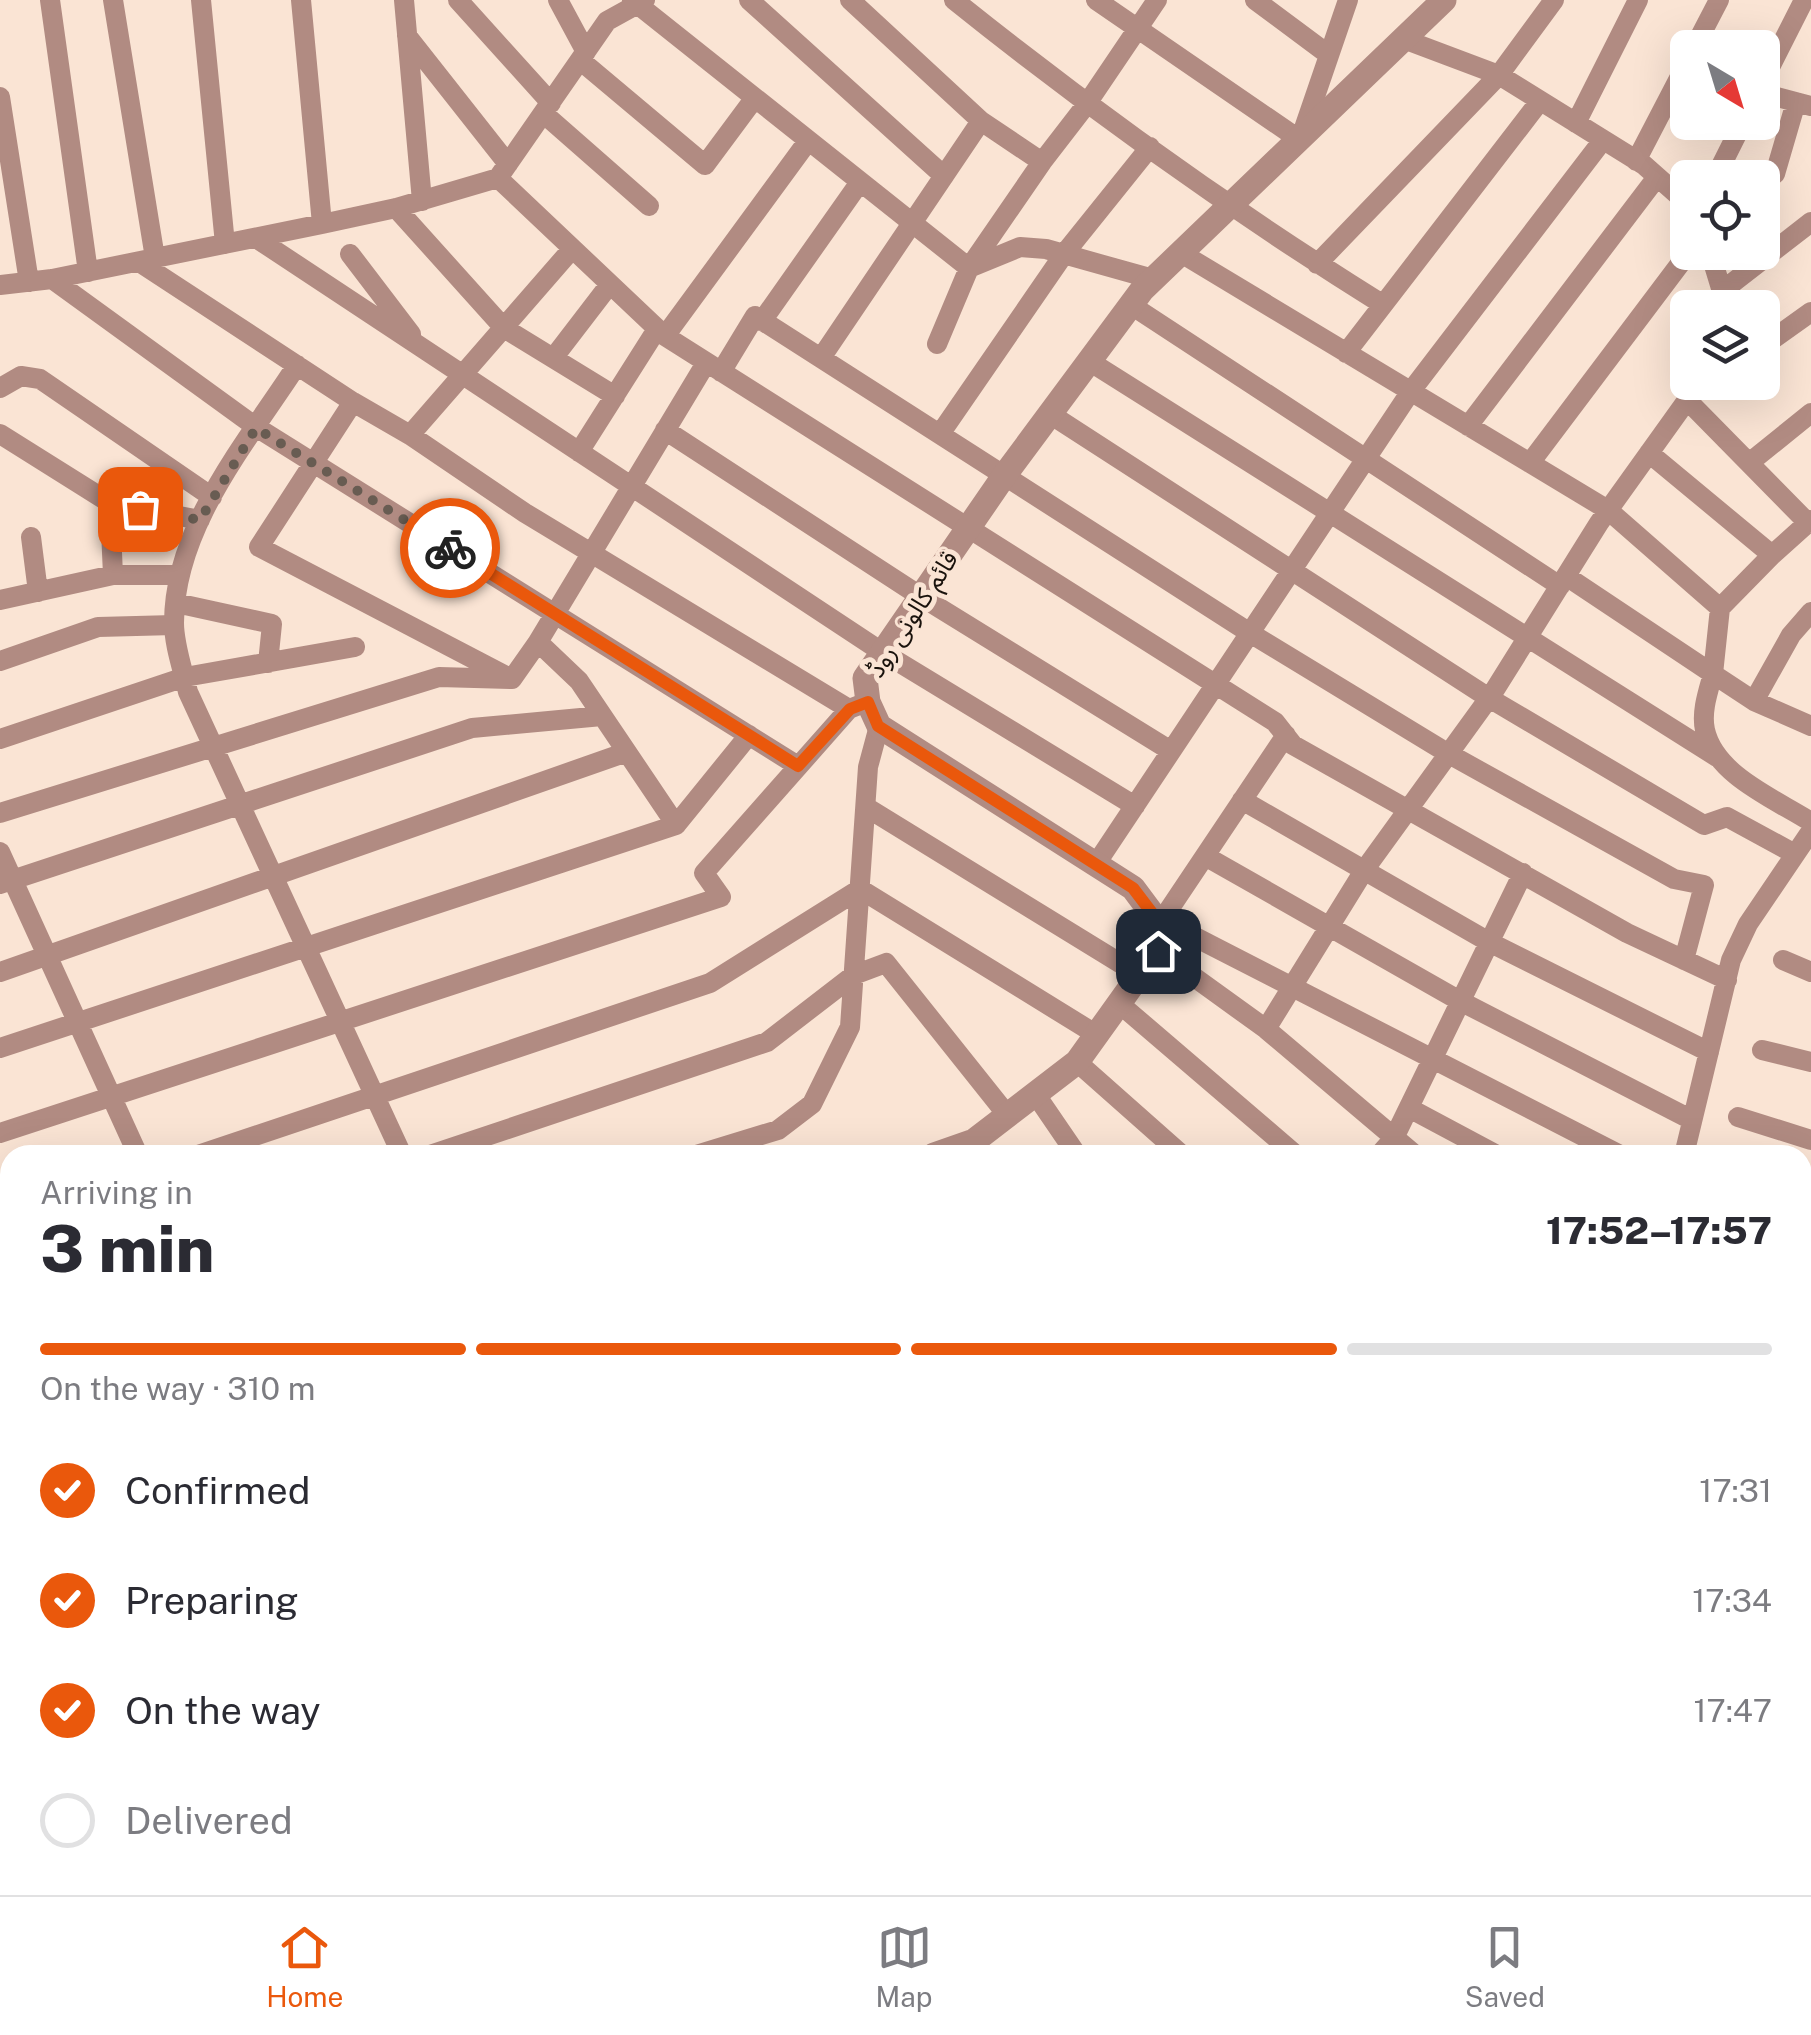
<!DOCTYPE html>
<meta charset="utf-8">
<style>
body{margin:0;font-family:"Public Sans","Noto Sans Arabic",sans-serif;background:#f7f7f7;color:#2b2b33;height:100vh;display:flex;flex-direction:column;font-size:38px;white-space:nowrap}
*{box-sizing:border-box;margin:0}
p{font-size:32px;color:#7c7c81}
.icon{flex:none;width:55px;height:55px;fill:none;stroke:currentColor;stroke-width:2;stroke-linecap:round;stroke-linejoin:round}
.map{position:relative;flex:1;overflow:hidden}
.details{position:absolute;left:0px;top:1145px;width:1812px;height:750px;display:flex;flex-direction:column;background:#fff;border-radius:30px 30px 0 0;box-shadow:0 10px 40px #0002}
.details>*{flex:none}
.needle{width:65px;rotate:142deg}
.buttons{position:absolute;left:1670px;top:30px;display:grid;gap:20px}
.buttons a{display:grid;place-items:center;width:110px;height:110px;border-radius:15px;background:#fff;box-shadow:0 10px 40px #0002;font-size:50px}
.pin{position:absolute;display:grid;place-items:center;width:85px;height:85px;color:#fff;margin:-42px;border-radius:20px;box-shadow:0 5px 15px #0006}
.courier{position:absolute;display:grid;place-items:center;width:100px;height:100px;margin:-50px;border:8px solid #ea580c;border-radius:50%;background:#fff;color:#222;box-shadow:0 2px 12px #0007}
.summary em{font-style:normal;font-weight:800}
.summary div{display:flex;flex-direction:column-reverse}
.summary{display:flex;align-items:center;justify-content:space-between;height:170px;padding:0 40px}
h1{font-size:65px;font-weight:800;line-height:75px}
.bar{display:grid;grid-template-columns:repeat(4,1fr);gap:15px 10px;align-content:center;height:120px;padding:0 40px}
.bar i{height:12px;border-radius:8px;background:#e1e1e2}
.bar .current{background:#ea580c}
.bar p{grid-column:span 4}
ol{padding:0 40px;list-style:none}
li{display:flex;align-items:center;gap:30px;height:110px}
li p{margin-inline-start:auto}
li .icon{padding:10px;border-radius:50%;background:#ea580c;color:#fff;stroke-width:4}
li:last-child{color:#7c7c81}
li i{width:55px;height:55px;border:5px solid #e1e1e2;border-radius:50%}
.tab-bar{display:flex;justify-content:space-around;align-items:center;height:140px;border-top:2px solid #e1e1e2;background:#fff;font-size:28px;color:#7c7c81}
.tab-bar a{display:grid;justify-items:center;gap:5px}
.tab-bar .current{color:#ea580c}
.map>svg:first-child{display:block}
</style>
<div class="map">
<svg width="1811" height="1895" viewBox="0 0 1811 1895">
<rect width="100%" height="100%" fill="#fae4d4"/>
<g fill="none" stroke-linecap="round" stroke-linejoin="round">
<!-- minor -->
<path stroke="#b18b82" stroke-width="20" d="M 50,0 L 88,272
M 113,0 L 155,258
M 201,0 L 225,244
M 301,0 L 322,224
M 404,0 L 422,201
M 458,0 L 551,103
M 558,0 L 586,52
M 632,0 L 969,268 L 1020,247 L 1046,249 L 1153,279
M 749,0 L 944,176
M 850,0 L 981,121 L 1042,162
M 954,0 C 1091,110 1233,211 1382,304
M 1096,0 L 1300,140 L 1348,0
M 1255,0 L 1329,55
M 407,36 L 508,164
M 1406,40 L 1499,75 L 1644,165 L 1688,204
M 1694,48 L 1719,0
M 580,60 L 705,165 L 754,99
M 1762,83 L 1804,0
M 1762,93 L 1811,106
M 0,97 L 29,282
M 543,113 L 649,206
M 1576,123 L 1638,0
M 1636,161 L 1688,61
M 1775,174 L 1796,102
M 498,178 L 665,336 L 1275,722 L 1293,745 L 1627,933 L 1727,980
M 1715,178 L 1743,122
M 396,208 L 504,328 L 615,396
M 256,238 L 882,652 L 1135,806
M 1710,252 L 1727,308
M 1181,253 L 1608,510 L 1720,608
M 350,254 L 411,334
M 139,262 L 353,402 L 410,435 L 525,513 L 849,709 L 862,704
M 1317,264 L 1499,75 L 1554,0
M 52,279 L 256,427 L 798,766
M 0,285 L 52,279 L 322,224 L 396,208 L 498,178 L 607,21 L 645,0
M 1722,291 L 1811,222
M 1131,305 L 1560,586
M 762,321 L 860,182
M 665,336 L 808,141
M 937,344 L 969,268 L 1042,162 L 1086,105 L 1157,0
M 1762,347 L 1811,312
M 1346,353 L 1540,101
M 554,357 L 610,284
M 821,358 L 981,121
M 1089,361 L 1717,757
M 297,365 C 247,442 174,527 174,623 C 174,645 183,670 188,692 L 402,1155
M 721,372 L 755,316 L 1250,633 L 1449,754 L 1674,879 L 1704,885 L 1684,960
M 0,388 L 21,376 L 40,379 L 212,497
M 1688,401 L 1808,523
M 353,402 L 259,547 L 506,676
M 1050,414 L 1489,698 L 1704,825 L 1727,817 L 1795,854
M 1468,426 L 1657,177
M 665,430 L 920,596 L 1171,751
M 0,434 L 110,503 L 200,520
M 940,434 L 1064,254 L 1150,147
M 410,435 L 572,249
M 579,452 L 657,329
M 1649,453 L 1772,555
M 1530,463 L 1689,252
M 1749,463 L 1811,413
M 105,499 L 110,507 L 113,575
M 1811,520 L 1772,555 L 1720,608 L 1713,674 L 1754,701 L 1811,726
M 31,537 L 38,592
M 1566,576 L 1713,674 C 1708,692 1701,712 1705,730 C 1715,775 1775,799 1811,822
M 0,600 L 113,575 L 179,575
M 176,603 L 272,624 L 268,663
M 0,661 L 98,627 L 174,625
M 1754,701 L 1791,635 L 1811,612
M 0,739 L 185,677 L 355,647
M 1242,800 L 1489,942 L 1709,1052
M 866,807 L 1141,976
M 0,813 L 439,677 L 512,679 L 538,642
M 676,825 L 579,681 L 538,642 L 706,363
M 0,852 L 138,1155
M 1205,856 L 1460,1001 L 1692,1120
M 1096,864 L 1411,391 L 1603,140
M 0,884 L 472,728 L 602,716
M 1160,923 L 1286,735
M 1168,935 L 1193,936 L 1620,1155
M 1158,951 L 1266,1029 L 1415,1155
M 1783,960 L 1811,972
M 0,972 L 627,752
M 1121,1005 L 1296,1155
M 1266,1029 L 1365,869 L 1494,691 L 1599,523 L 1700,382
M 0,1048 L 676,825 L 749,735
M 1762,1050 L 1811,1062
M 1077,1062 L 1182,1155
M 1036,1095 L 1077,1155
M 1409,1108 L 1497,1155
M 1738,1117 L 1811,1140
M 0,1133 L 721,897 L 704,873 L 849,709
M 198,1155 L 710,983 L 860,889 L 1097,1035
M 430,1155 L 767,1042 L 854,975 L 886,963 L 1008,1116
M 696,1155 L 778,1130 L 812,1104 L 850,1027 L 868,767 L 879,726
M 1379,1155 L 1394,1138 L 1523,873
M 1684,1155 L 1731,960 L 1748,924 L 1811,831
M 1802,1214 L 1811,1218
M 0,1222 L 10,1218
M 1802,1292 L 1811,1297
M 0,1302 L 10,1299
M 0,1380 L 10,1376
M 1802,1475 L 1811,1465
M 1802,1576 L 1811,1588
M 0,1650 L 10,1646
M 1802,1685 L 1811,1694
M 0,1784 L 10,1781
M 480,1885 L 485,1895
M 0,1888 L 10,1884
M 572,1895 L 602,1885
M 638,1895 L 651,1885
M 757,1895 L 771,1885
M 869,1895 L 878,1885
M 1210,1895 L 1217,1885
M 1387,1895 L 1409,1885"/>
<!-- tertiary -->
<path stroke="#b18b82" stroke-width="25" d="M 934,1155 L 974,1141 L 1077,1062 L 1168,935 L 1133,888 L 879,726 L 868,702 L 865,678 L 1004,476 L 1142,290 L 1444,0
M 0,1470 L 10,1466
M 0,1610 L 10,1632
M 143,1885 L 148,1895"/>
</g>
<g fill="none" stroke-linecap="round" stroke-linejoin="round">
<!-- done -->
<path stroke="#685c52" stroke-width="10" stroke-dasharray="0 18" d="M 140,509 L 200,520 L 256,428 L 450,548"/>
<!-- route -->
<path stroke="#ea580c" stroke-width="12" d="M 450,548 L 798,766 L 850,709 L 868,702 L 878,726 L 1133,888 L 1168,934 L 1158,951"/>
</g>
<g text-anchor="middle" stroke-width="10" stroke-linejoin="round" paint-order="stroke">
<!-- street labels -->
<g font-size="25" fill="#19120c" stroke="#fae4d4">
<text transform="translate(912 614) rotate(-57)" y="9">قائم کالونی روڈ</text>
</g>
</g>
</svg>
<div class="buttons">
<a><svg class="needle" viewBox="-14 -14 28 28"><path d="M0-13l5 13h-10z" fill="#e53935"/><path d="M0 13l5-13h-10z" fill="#7c7c81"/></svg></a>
<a><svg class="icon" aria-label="locate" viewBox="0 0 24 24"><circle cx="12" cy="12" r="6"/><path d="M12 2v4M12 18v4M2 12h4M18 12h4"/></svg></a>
<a><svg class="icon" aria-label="layers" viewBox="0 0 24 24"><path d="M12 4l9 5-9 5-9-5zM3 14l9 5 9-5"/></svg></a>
</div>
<div class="pin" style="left:140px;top:509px;background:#ea580c"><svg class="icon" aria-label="bag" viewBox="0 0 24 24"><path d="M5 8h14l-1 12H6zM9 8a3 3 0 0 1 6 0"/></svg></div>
<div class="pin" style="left:1158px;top:951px;background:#1f2937"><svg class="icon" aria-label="home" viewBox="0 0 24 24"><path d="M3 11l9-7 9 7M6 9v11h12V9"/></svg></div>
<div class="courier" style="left:450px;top:548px"><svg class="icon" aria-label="bike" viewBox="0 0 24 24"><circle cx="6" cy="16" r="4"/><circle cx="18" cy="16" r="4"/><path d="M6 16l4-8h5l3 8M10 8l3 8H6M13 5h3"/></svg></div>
<section class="details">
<div class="summary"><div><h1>3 min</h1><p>Arriving in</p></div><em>17:52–17:57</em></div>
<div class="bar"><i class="current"></i><i class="current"></i><i class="current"></i><i></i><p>On the way · 310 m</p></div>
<ol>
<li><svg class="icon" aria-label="check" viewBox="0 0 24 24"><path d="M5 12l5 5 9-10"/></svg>Confirmed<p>17:31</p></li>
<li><svg class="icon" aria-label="check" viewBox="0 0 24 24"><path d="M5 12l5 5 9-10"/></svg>Preparing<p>17:34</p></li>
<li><svg class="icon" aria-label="check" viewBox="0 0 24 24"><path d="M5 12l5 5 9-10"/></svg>On the way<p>17:47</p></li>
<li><i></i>Delivered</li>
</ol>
</section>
</div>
<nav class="tab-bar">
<a class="current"><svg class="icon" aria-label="home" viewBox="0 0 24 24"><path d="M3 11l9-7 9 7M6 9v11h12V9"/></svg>Home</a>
<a><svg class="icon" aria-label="map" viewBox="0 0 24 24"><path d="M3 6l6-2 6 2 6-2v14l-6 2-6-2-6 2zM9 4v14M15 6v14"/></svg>Map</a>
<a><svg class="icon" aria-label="saved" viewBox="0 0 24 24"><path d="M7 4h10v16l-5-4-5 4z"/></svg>Saved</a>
</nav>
